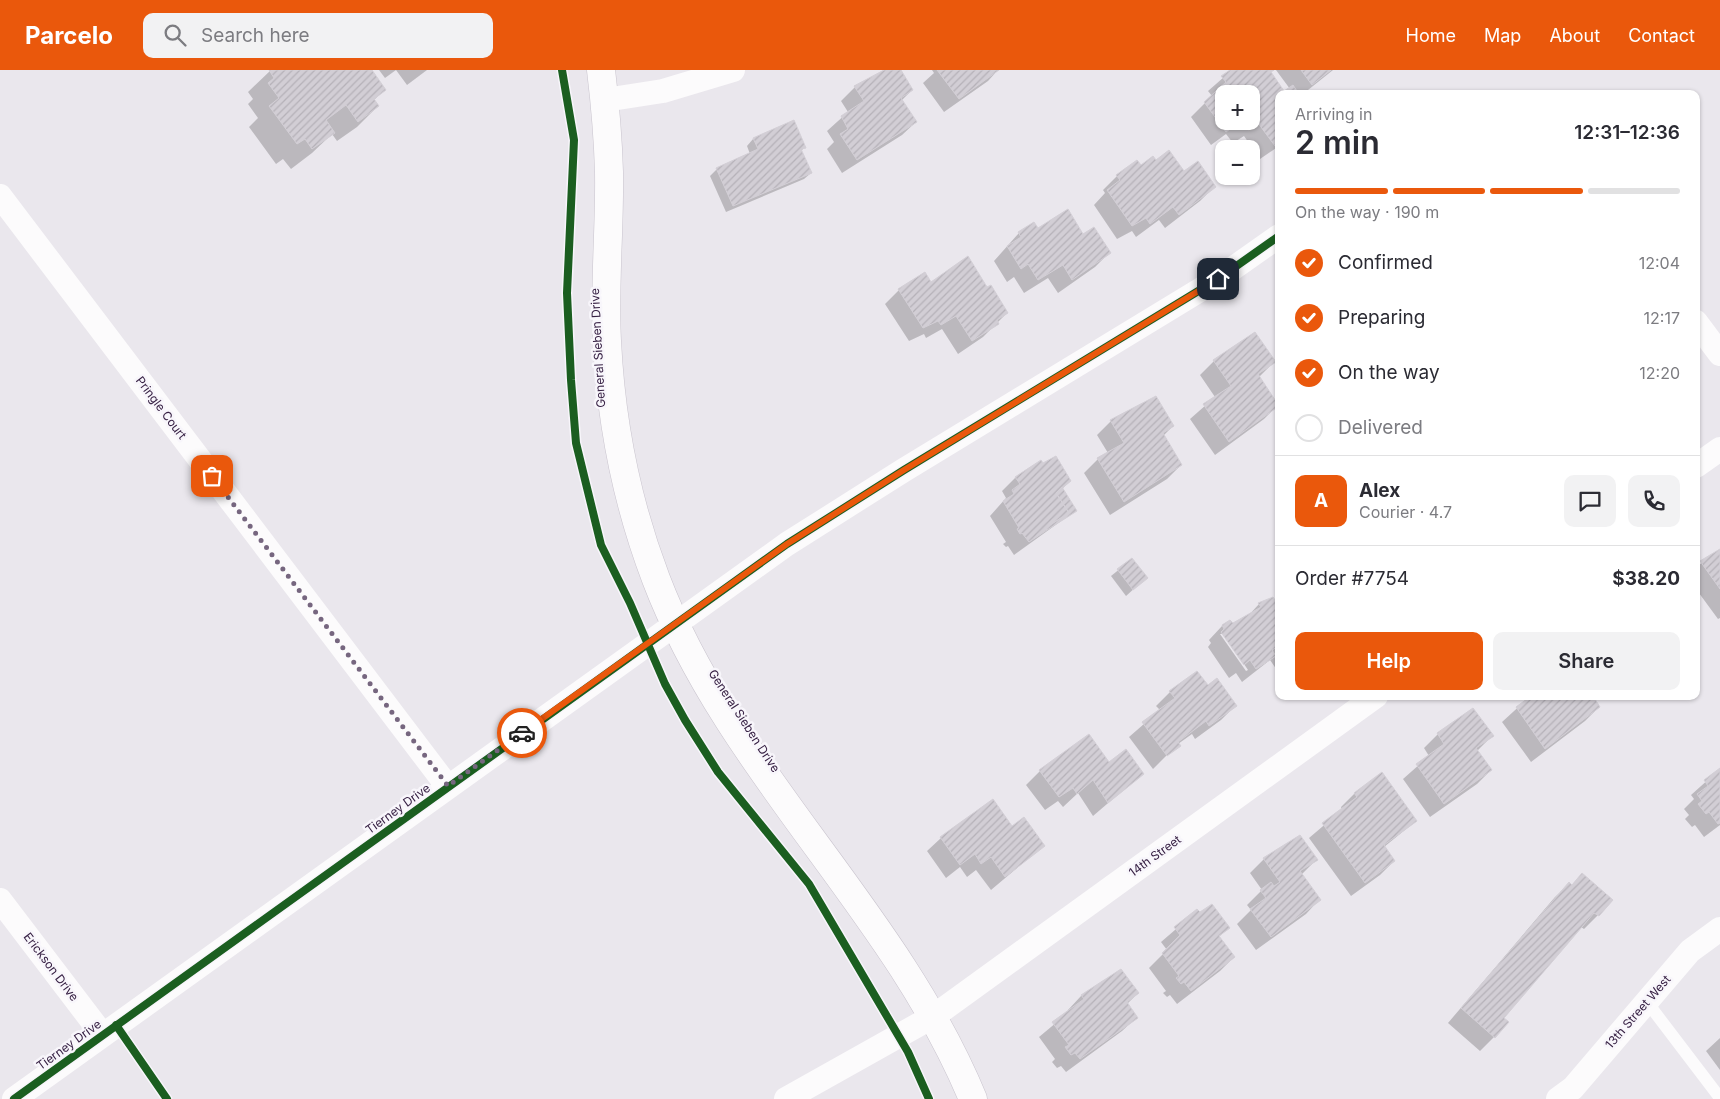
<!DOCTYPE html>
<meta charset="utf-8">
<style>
body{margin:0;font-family:Inter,sans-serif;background:#f2f2f3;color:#2b2b33;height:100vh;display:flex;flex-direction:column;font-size:19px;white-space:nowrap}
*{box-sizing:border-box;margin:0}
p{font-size:16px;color:#7c7c81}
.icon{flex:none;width:28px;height:28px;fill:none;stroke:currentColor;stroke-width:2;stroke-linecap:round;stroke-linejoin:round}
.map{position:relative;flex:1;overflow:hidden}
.sheet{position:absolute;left:1275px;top:20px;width:425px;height:610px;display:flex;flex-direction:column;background:#fff;border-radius:10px;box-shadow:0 1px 4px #0004}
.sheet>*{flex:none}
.buttons{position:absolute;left:1215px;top:15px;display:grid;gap:10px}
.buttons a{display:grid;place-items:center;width:45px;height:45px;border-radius:10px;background:#fff;box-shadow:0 1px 4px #0004;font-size:25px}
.pin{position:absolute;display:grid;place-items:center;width:42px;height:42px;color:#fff;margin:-21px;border-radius:10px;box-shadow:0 2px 8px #0006}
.courier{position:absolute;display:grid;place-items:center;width:50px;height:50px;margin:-25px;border:4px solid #ea580c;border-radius:50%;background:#fff;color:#222;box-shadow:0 1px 6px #0007}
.summary em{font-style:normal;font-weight:600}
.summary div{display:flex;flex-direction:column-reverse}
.summary{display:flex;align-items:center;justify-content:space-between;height:85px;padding:0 20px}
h1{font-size:32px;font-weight:600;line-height:38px}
.bar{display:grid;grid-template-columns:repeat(4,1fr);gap:8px 5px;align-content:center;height:60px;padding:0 20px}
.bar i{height:6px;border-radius:4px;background:#e1e1e2}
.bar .active{background:#ea580c}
.bar p{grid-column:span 4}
.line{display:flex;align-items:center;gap:12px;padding:0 20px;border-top:1px solid #e1e1e2}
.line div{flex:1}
.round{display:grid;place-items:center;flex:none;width:52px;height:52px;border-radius:10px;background:#f2f2f3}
ol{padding:0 20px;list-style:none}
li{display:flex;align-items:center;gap:15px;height:55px}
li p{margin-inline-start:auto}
li .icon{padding:5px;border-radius:50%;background:#ea580c;color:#fff;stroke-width:4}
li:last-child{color:#7c7c81}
li i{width:28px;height:28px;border:2px solid #e1e1e2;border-radius:50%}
.action{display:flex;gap:10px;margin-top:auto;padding:10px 20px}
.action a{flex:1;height:58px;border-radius:10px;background:#ea580c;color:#fff;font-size:20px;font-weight:600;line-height:58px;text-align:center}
.action a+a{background:#f2f2f3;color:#2b2b33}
header{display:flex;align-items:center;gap:30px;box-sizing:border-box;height:70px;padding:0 25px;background:#ea580c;color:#fff}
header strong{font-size:24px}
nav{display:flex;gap:28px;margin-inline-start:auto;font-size:18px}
.search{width:350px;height:45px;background:#f2f2f3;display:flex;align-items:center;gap:12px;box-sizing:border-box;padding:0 18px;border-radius:10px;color:#7c7c81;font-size:19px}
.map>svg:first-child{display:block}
</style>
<header>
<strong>Parcelo</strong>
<div class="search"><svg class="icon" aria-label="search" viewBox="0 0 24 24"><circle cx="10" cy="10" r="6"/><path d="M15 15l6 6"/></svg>Search here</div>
<nav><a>Home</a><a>Map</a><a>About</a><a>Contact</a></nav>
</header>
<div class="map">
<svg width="1720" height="1029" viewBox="0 0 1720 1029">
<defs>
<pattern id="building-hatch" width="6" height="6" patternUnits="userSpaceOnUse" patternTransform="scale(1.25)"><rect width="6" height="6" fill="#d2ced5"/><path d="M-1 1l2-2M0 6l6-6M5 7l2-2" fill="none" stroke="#b5b1b8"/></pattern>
</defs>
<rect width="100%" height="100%" fill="#eae7ed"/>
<!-- shadow -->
<path fill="#0003" fill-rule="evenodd" d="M 271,0 L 370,0 L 385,19 L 374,30 L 378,36 L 357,57 L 337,71 L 332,64 L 312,83 L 291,99 L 283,89 L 276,94 L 249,57 L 258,48 L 248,34 L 253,29 L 248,22 Z
M 379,0 L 427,0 L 407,15 L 396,0 L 385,8 Z
M 887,0 L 899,0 L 912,20 L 901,31 L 916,52 L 902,65 L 842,103 L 827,79 L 834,72 L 827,61 L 848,42 L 841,31 L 855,17 Z
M 932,0 L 998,0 L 988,11 L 944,42 L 923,13 L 934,3 Z
M 1232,0 L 1272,0 L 1270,3 L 1284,23 L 1290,19 L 1276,0 L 1333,0 L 1303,24 L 1279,24 L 1279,76 L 1260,89 L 1244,66 L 1233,73 L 1226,64 L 1211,75 L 1191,47 L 1212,26 L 1208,21 ZM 1224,24 L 1251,24 L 1251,51 L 1224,51 Z
M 753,69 L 805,77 L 801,81 L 811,103 L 804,109 L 726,142 L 710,106 L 717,99 L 750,84 L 747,76 Z
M 1140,97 L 1183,103 L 1214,117 L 1200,131 L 1165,158 L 1159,150 L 1136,167 L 1132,161 L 1117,169 L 1094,135 L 1105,123 L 1103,120 L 1117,106 Z
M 1037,159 L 1082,166 L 1109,183 L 1095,197 L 1058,223 L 1048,208 L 1024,223 L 1014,207 L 1007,212 L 994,191 L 1019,163 Z
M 931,214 L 987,219 L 1007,243 L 983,267 L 958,284 L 942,259 L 926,268 L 924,264 L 909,271 L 885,234 L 899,220 Z
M 1214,291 L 1274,292 L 1259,307 L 1278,335 L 1264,349 L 1215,385 L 1190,349 L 1215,327 L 1200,305 Z
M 1111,351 L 1173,356 L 1163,366 L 1181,395 L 1167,409 L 1110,445 L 1084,403 L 1098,389 L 1108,383 L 1097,365 Z
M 1015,408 L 1070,411 L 1062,419 L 1075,441 L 1014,485 L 1008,476 L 1006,477 L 1003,474 L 1006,472 L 990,446 L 1006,428 L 1002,421 Z
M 1720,480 L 1720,548 L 1718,549 L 1696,519 L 1696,497 Z
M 1131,490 L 1146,508 L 1126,526 L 1111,506 Z
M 1259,534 L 1279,538 L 1279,603 L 1270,590 L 1242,612 L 1236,603 L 1229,608 L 1208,577 L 1211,573 L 1209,570 L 1222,556 L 1230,551 L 1233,555 L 1248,546 ZM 1220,564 L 1224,564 L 1248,600 L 1246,601 Z
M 1696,561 L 1700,566 L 1696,570 Z
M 1208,617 L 1235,636 L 1221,650 L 1195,669 L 1192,664 L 1178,674 L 1153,699 L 1129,667 L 1160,640 L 1156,636 L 1170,622 Z
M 1522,626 L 1591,626 L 1599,637 L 1585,651 L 1531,692 L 1502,652 L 1525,631 Z
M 1473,639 L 1492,666 L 1477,681 L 1491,700 L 1477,714 L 1430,747 L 1403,709 L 1429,686 L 1424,678 L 1438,664 Z
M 1109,694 L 1142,704 L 1093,746 L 1078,723 L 1063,737 L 1058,731 L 1045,740 L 1026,715 L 1040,701 Z
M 1720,699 L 1720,755 L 1704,767 L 1695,755 L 1692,757 L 1685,749 L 1689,745 L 1684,739 L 1694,729 L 1691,725 Z
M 1355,723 L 1416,751 L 1384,777 L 1394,791 L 1380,805 L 1351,826 L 1309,768 L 1342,740 L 1341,737 Z
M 1012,758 L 1043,776 L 991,820 L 976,800 L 967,807 L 960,797 L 946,808 L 927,781 L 941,768 Z
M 1300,767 L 1316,790 L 1301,805 L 1319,830 L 1306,844 L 1256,880 L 1237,854 L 1251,840 L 1247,835 L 1262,820 L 1250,803 L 1264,789 Z
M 1582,805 L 1598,845 L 1584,859 L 1581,857 L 1502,948 L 1494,967 L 1480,981 L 1448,953 L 1555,827 L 1569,814 L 1571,816 Z
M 1197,841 L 1228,857 L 1219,867 L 1234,887 L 1220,901 L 1177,934 L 1170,925 L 1167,927 L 1163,923 L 1166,921 L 1149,898 L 1167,880 L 1161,872 Z
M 1121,900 L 1138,923 L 1127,934 L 1136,948 L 1122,961 L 1066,1002 L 1061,996 L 1057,998 L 1052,992 L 1055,989 L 1039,967 L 1069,942 L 1068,940 L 1081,926 Z
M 1720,968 L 1720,1000 L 1706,981 Z"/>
<!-- building -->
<path fill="url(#building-hatch)" stroke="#d3cfd6" d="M 372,0 L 386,20 L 374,29 L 379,36 L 358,52 L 346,35 L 326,50 L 335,63 L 312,79 L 305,69 L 297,74 L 269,36 L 279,28 L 268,13 L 274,8 L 269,0 Z
M 884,0 L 901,0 L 913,20 L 901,28 L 917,52 L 857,90 L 840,64 L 848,59 L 841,46 L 864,31 L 854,16 Z
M 937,0 L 999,0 L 959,29 Z
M 1230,0 L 1274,0 L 1271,2 L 1284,21 L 1293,15 L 1299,24 L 1279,24 L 1279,73 L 1275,76 L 1258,53 L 1248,60 L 1241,51 L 1251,51 L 1251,24 L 1224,24 L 1224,51 L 1241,51 L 1226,62 L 1204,32 L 1226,12 L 1221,6 Z
M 1301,0 L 1331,0 L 1312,15 Z
M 794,50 L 806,78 L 801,79 L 812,103 L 733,136 L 716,98 L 758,79 L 753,68 Z
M 1169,80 L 1184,101 L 1198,91 L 1216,117 L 1179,145 L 1173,137 L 1150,154 L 1146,148 L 1132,156 L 1107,120 L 1120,110 L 1116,105 L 1137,90 L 1141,95 L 1153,86 L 1156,90 Z
M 1068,139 L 1083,164 L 1094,157 L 1111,183 L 1072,210 L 1063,195 L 1038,210 L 1028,194 L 1021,199 L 1007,176 L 1021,167 L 1018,162 L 1034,152 L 1038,158 Z
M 968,186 L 987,217 L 991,215 L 1008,243 L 997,250 L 999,254 L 972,271 L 956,246 L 941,255 L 938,251 L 923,258 L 898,219 L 925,202 L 931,212 Z
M 1255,262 L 1276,292 L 1258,304 L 1279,336 L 1229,372 L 1203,334 L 1231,316 L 1213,290 Z
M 1156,326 L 1174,356 L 1163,363 L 1182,395 L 1124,432 L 1097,388 L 1124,373 L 1110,350 Z
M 1056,386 L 1071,411 L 1056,423 L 1069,443 L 1045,458 L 1047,460 L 1029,472 L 1022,463 L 1020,464 L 1017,459 L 1019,458 L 1003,431 L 1014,424 L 1012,420 L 1020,414 L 1015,407 L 1041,390 L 1043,393 Z
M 1062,417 L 1077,441 L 1047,460 L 1045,458 L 1069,443 L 1056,423 Z
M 1720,479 L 1720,519 L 1700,491 Z
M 1132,488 L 1148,508 L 1133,520 L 1117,499 Z
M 1273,527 L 1279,536 L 1279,576 L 1272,580 L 1276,586 L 1256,599 L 1250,590 L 1244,595 L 1221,562 L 1224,559 L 1222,555 L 1230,550 L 1233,553 L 1261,537 L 1258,533 Z
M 1197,601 L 1208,615 L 1217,608 L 1237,636 L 1209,656 L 1206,651 L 1178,672 L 1181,676 L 1167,686 L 1142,652 L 1175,628 L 1169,621 Z
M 1531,626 L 1593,626 L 1600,637 L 1545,679 L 1516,637 Z
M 1473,638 L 1494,666 L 1476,678 L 1492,700 L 1444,734 L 1416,694 L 1444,674 L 1437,663 Z
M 1089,664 L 1109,692 L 1126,679 L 1144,704 L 1108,733 L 1093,710 L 1077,724 L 1073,718 L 1059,727 L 1039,700 Z
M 1720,698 L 1720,753 L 1718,754 L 1709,742 L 1706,744 L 1698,734 L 1702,731 L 1697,724 L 1708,716 L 1704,710 Z
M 1382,702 L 1417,751 L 1384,775 L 1395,791 L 1365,813 L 1322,753 L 1357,727 L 1354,723 Z
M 993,729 L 1012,756 L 1024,747 L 1045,776 L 1005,807 L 991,787 L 981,794 L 975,784 L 960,795 L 940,767 Z
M 1300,765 L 1318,790 L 1300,801 L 1321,830 L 1271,867 L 1250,839 L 1266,828 L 1260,820 L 1271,812 L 1274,816 L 1280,812 L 1263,788 Z
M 1582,803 L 1613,830 L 1599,846 L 1594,843 L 1504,948 L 1509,952 L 1495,968 L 1461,938 L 1569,812 L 1572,815 Z
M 1212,834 L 1230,858 L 1219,866 L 1235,887 L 1191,921 L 1184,912 L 1181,914 L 1176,908 L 1179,906 L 1162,883 L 1180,865 L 1174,857 L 1197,839 L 1200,842 Z
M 1121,899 L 1139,923 L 1127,932 L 1138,948 L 1080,989 L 1075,983 L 1071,985 L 1065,977 L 1069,975 L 1052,952 L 1084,929 L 1081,925 Z"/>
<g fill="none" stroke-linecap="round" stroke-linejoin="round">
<defs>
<path id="secondary" d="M 601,0 C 605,33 608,68 609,102 C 610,158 604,215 607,271 C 611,352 627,433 656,509 C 730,703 894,838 973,1029"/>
</defs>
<!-- secondary casing -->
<use href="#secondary" stroke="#c8c3cd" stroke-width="29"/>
<!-- lane -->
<path stroke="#fcfbfc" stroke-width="12" d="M 1647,932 L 1720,1028"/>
<!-- street -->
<path stroke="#fcfbfc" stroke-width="24" d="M 605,30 L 663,21 L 733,0
M 0,126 L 448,717
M 1696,252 L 1720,284
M 1696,396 L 1720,379
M 0,830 L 102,964
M 14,1029 L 787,474 L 904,400 L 1218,209 L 1279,166
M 786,1029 L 934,946 L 1376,626
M 1558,1029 L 1573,1018 L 1690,881 L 1720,859"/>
<!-- secondary -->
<use href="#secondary" stroke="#fcfbfc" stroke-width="28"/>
<defs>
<path id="cycleway" d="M 562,0 L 574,70 L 567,223 L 571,310 L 576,373 L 601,475 L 630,533 L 665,614 L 685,650 L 718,702 L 809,814 L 908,982 L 929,1029
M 116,955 L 167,1029
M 14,1029 L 787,474 L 904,400 L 1218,209 L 1279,166"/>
</defs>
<!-- cycleway casing -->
<use href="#cycleway" stroke="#f8f6fb" stroke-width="11"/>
<!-- cycleway -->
<use href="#cycleway" stroke="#1b5e20" stroke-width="8"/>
</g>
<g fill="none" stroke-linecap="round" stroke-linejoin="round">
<!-- done -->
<path stroke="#76667f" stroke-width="5" stroke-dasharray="0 9" d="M 212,406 L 448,716 L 522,663"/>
<!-- route -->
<path stroke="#ea580c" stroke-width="6" d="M 522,663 L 787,474 L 904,400 L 1218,209"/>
</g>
<g text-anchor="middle" stroke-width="5" stroke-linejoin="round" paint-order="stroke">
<!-- street labels -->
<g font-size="12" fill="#372144" stroke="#f8f6fb">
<text transform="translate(598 278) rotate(-93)" y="4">General Sieben Drive</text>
<text transform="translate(161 338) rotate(53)" y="4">Pringle Court</text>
<text transform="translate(744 651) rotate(57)" y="4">General Sieben Drive</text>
<text transform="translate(398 739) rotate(-36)" y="4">Tierney Drive</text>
<text transform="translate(1155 786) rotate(-36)" y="4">14th Street</text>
<text transform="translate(51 897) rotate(53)" y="4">Erickson Drive</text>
<text transform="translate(1638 942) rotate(-49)" y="4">13th Street West</text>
<text transform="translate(69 975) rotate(-36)" y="4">Tierney Drive</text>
</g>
</g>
</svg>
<div class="buttons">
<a>+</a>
<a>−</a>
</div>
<div class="pin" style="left:212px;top:406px;background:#ea580c"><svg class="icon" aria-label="bag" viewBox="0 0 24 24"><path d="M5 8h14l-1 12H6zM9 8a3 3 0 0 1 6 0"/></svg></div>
<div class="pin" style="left:1218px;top:209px;background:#1f2937"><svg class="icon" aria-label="home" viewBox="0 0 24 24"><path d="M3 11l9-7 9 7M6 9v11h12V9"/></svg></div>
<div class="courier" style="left:522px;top:663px"><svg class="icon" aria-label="car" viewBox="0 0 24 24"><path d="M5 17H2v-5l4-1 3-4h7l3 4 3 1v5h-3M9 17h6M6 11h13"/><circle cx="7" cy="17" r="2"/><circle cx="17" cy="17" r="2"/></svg></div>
<section class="sheet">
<div class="summary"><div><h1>2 min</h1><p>Arriving in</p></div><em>12:31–12:36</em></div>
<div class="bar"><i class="active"></i><i class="active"></i><i class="active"></i><i></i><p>On the way · 190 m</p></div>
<ol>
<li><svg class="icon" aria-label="check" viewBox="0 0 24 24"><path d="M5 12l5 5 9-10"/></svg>Confirmed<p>12:04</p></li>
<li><svg class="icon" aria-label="check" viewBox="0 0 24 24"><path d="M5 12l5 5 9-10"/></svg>Preparing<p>12:17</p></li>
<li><svg class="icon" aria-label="check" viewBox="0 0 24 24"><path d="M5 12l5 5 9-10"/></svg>On the way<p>12:20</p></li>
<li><i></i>Delivered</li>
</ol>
<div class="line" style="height:90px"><b class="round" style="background:#ea580c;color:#fff">A</b><div><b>Alex</b><p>Courier · 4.7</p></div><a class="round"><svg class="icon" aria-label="chat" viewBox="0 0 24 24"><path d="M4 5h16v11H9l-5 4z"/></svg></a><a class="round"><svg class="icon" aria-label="phone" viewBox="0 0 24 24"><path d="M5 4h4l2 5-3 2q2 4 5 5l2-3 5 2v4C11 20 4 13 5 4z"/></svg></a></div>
<div class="line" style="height:65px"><div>Order #7754</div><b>$38.20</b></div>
<div class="action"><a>Help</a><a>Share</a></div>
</section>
</div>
